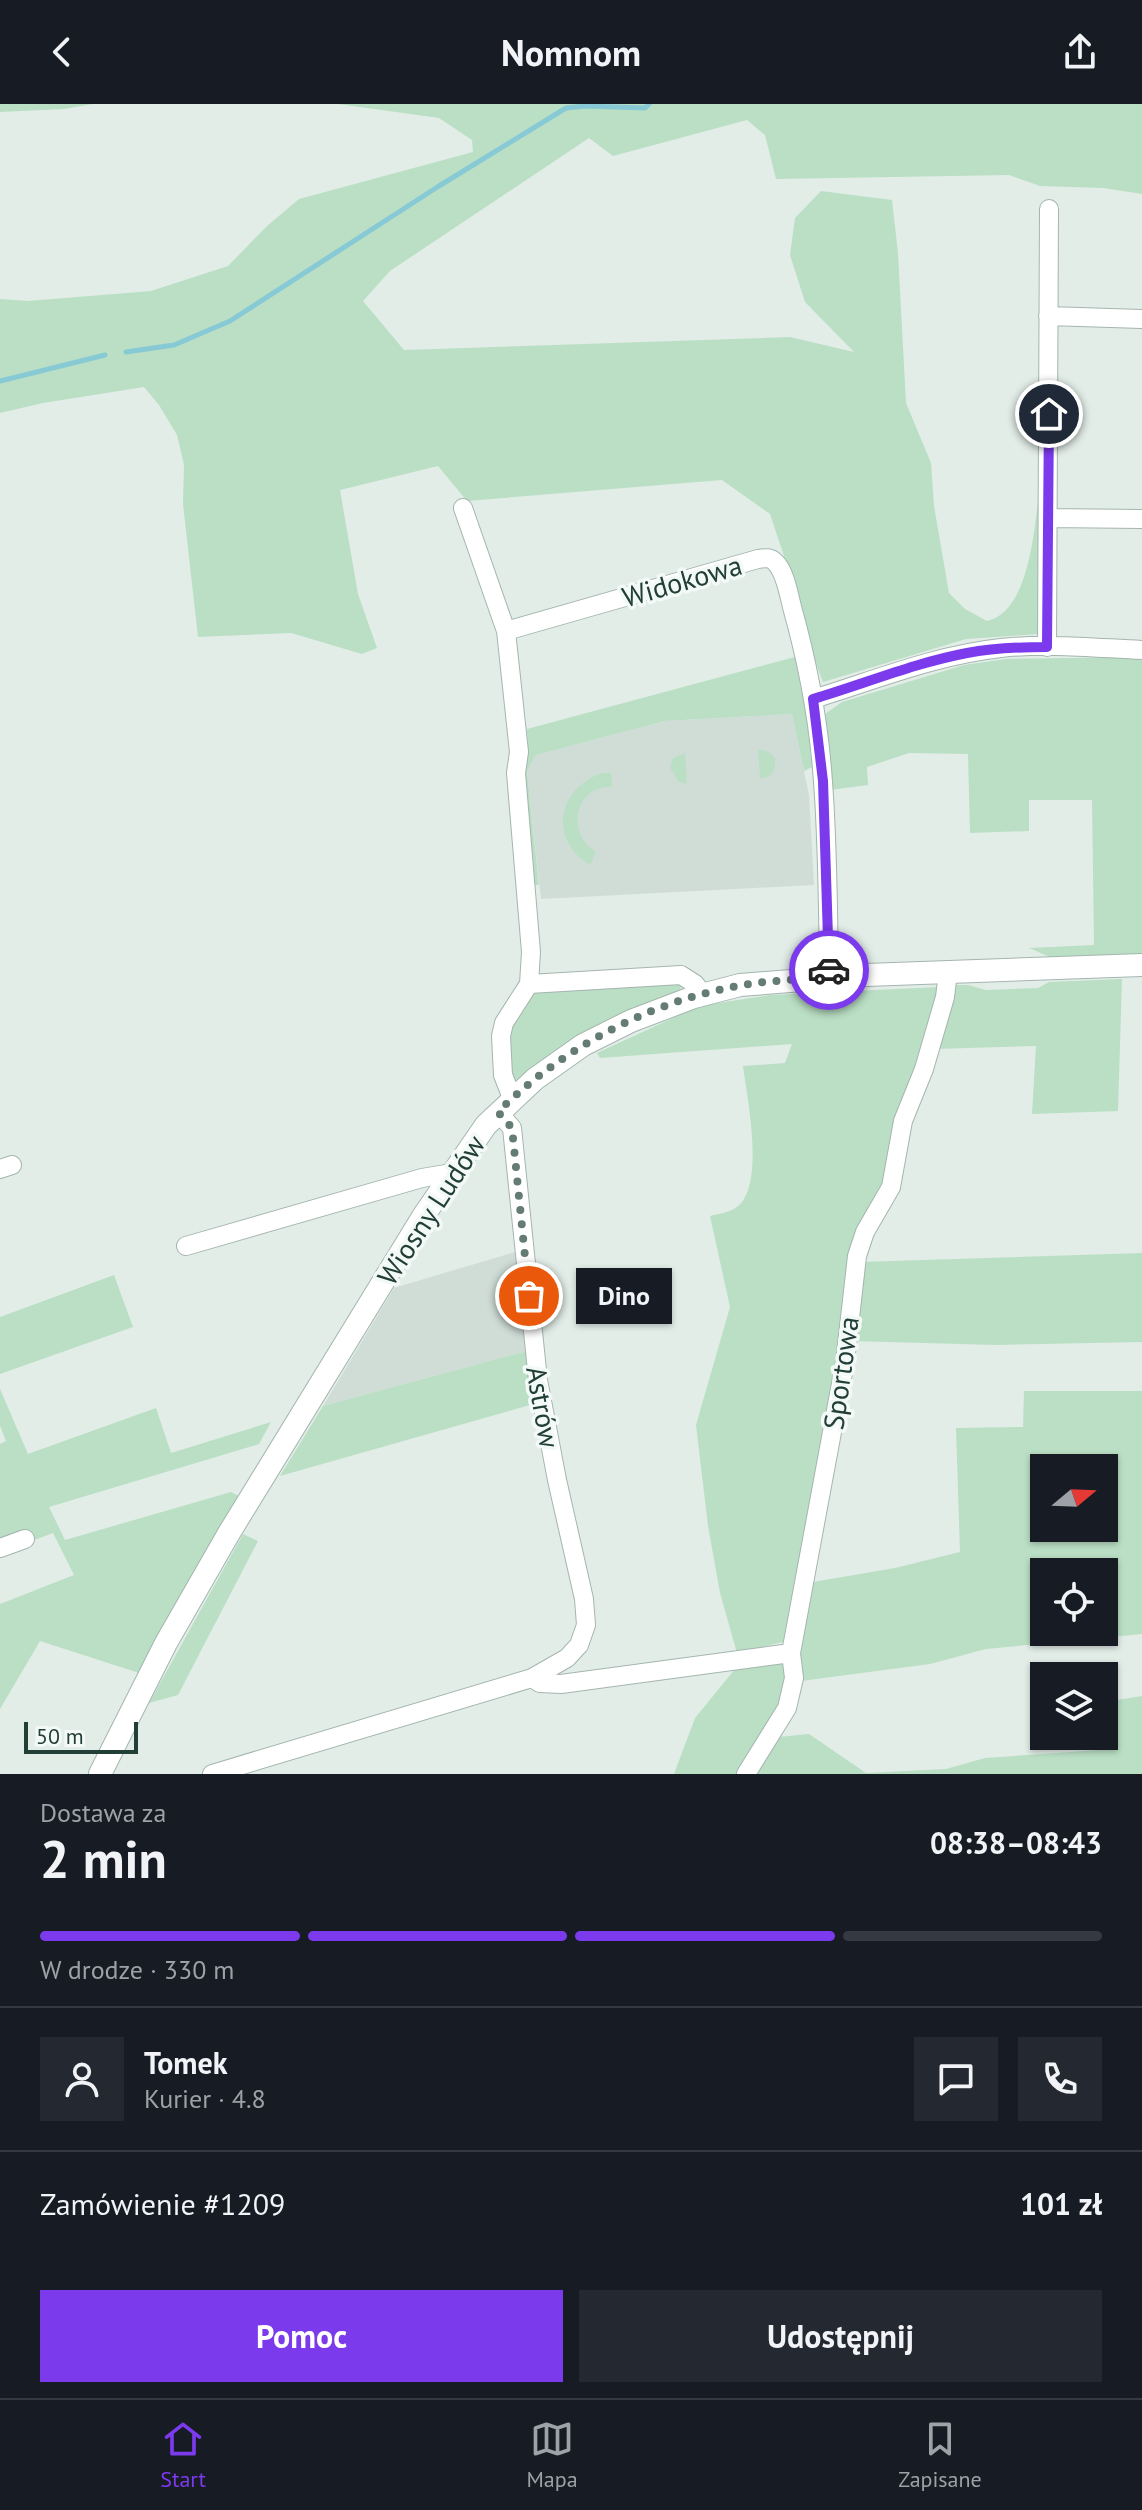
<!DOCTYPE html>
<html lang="pl">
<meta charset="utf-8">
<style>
body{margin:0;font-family:"PT Sans",sans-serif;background:#242831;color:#f1f3f6;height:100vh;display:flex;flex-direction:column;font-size:30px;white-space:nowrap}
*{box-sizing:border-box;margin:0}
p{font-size:26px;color:#9ea1a6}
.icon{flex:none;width:44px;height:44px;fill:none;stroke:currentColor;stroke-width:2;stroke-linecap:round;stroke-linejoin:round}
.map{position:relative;height:1670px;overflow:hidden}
.side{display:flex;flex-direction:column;background:#171b24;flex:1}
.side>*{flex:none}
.needle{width:52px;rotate:71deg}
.buttons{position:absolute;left:1030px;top:1350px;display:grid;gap:16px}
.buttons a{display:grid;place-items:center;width:88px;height:88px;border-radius:0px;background:#171b24;box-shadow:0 2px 6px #0004;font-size:40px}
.scale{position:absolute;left:24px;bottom:20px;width:114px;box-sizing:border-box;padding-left:8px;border:4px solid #213f37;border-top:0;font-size:22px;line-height:28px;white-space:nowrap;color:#213f37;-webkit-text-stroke:6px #f3f9f6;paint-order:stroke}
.pin{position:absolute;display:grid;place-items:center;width:68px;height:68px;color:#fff;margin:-34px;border:4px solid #fff;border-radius:50%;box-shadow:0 2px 8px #0007}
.courier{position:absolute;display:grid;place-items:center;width:80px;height:80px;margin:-40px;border:6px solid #7c3aed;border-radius:50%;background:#fff;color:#222;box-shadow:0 2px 10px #0007}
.bubble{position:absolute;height:56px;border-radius:0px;background:#171b24;box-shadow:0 2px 6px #0004;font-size:26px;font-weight:800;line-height:56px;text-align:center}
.head em{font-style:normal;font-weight:800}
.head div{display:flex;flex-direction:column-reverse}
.head{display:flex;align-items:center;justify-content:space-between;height:136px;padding:0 40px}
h1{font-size:52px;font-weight:800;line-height:60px}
.bar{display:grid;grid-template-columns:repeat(4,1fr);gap:12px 8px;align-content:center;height:96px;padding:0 40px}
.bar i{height:10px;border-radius:6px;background:#363941}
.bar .active{background:#7c3aed}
.bar p{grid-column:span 4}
.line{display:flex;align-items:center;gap:20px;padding:0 40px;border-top:2px solid #363941}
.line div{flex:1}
.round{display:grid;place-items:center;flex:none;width:84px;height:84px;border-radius:0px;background:#242831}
.cta{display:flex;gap:16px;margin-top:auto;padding:16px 40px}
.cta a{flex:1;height:92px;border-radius:0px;background:#7c3aed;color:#fff;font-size:32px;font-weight:800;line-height:92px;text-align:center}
.cta a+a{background:#242831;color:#f1f3f6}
header{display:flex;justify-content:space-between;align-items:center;height:104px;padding:0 40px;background:#171b24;font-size:36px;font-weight:800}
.dock{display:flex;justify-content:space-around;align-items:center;height:112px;border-top:2px solid #363941;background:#171b24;font-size:22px;color:#9ea1a6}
.dock a{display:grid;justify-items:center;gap:4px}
.dock .active{color:#7c3aed}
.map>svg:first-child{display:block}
</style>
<header><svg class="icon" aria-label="back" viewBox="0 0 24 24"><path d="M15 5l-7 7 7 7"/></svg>Nomnom<svg class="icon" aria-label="share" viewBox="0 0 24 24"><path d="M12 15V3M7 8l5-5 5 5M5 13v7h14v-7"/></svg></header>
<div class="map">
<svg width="1142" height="1670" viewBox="0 0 1142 1670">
<rect width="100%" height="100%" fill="#e2ede8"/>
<!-- built -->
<path fill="#d0ddd7" d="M 792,610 L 809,691 L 814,781 L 541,795 L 527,667 L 536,651 L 665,617 Z
M 518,1147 L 527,1247 L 323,1302 L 394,1184 Z"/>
<!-- green -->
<path fill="#badfc4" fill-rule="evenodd" d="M 0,0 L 93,0 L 64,5 L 0,8 Z
M 338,0 L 1142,0 L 1142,90 L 1103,84 L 1040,82 L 1009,71 L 776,75 L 765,31 L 747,16 L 613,52 L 589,34 L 390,167 L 363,197 L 404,246 L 790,233 L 854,248 L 805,198 L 790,151 L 795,114 L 821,87 L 892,96 L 898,149 L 906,299 L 931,359 L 934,402 L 949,489 L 965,505 L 987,517 C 1033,507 1035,411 1041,372 L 1040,530 L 966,535 L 823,578 L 812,550 L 789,467 L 770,410 L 722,376 L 467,397 L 438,362 L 340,386 L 358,490 L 377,544 L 362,550 L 291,529 L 198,533 L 183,400 L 184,361 L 177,331 L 159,301 L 144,283 L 43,299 L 0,309 L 0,195 L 28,197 L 151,187 L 228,162 L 267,122 L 299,95 L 473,48 L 472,36 L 439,14 Z
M 795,553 L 802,570 L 812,663 L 804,667 L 792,610 L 665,617 L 536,651 L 527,667 L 539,781 L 530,781 L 521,673 L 528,643 L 527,625 Z
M 1142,553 L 1142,852 L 1057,856 L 1029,844 L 1094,841 L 1092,696 L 1029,696 L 1029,727 L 970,729 L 968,650 L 909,649 L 867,663 L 868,681 L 830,686 L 825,610 L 842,598 L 964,561 L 1006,555 Z
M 758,645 L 769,648 L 775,654 C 776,666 773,674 760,674 Z
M 685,649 L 687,680 L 679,678 L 670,664 L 673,654 Z
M 602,669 L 611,669 L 612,683 C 574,681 566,730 596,748 L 590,761 C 548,735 557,685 602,669 Z
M 1122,875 L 1118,1007 L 1032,1010 L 1036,942 L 935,945 L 951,881 L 968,881 L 986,886 L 1038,884 L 1049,878 Z
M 678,877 L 681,882 L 680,890 L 516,978 L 511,976 L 508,920 L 532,885 Z
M 939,883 L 884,1081 L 847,1192 L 813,1417 L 783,1538 L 737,1549 L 720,1489 L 708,1422 L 696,1321 L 730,1203 L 710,1112 C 717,1110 727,1109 734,1105 C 767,1087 747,993 743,962 L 785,959 L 792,940 L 600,954 L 597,949 L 699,902 L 770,891 Z
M 1142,1149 L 1142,1238 L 997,1241 L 850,1237 L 860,1158 Z
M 114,1171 L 133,1223 L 0,1270 L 0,1213 Z
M 527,1247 L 534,1300 L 280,1372 L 323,1302 Z
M 0,1285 L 28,1350 L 156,1304 L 171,1349 L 271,1318 L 259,1340 L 49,1403 L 65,1436 L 231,1388 L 239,1392 L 139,1569 L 40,1537 L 0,1605 L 0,1500 L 74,1471 L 53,1429 L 0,1449 L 0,1340 L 6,1337 L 0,1322 Z
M 1024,1287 L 1142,1287 L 1142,1530 L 986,1545 L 930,1560 L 801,1577 L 798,1546 L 807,1479 L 895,1464 L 960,1448 L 956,1324 L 1023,1323 ZM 1044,1364 L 1104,1364 L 1104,1424 L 1044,1424 ZM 1044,1468 L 1104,1468 L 1104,1528 L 1044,1528 Z
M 243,1430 L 258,1437 L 178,1591 L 149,1599 Z
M 783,1557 L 788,1564 L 781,1602 L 738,1670 L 674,1670 L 695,1614 L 740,1559 Z
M 1142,1592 L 1142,1670 L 756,1670 L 778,1633 L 809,1630 L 866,1669 L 946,1665 L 985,1654 L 1099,1646 L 1098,1632 L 1104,1632 L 1104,1598 Z"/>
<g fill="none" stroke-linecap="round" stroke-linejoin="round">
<!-- stream -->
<path stroke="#87c9d5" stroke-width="5" d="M 126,248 L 174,241 L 230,217 L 439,82 L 566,4 L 585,2 L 645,4 L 649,0
M 0,277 L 105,251"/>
<defs>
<path id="minor" d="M 1048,212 L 1142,215
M 463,404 L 506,527 L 519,648 L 516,669 L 531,848 L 529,880 L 504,919 L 501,932 L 503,971 L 512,994
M 1048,414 L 1142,415
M 506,527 L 758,455 C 765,454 770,453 775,458 C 785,467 789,491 792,503 C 808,560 819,619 823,678 C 828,743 828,808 829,873
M 1047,543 L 1049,105
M 813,595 C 875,576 936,551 1001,544 C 1047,539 1096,544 1142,546
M 529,880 L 681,871 L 695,880 L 703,890
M 498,1008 L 512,1024 L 538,1276 L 557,1376 L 584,1495 L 586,1521 L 579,1541 L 567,1554 L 532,1574
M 0,1065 L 12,1061
M 186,1142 L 422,1074 L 452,1069
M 0,1444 L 25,1435
M 212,1670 L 532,1574 L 540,1579 L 561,1580 L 791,1549
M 746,1670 L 787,1604 L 794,1574 L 791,1549 L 845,1258 L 857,1152 L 865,1128 L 891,1083 L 903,1017 L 924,965 L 945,893 L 948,868"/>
<path id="tertiary" d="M 100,1670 L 166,1539 L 229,1429 L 424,1111 L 486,1021 L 535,975 L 583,941 L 631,917 L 694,893 L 740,881 L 866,871 L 1142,861"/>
</defs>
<!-- minor casing -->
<use href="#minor" stroke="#a4b5af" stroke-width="20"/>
<!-- tertiary casing -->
<use href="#tertiary" stroke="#a4b5af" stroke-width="24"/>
<!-- minor -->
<use href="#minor" stroke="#fff" stroke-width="18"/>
<!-- tertiary -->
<use href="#tertiary" stroke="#fff" stroke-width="22"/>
</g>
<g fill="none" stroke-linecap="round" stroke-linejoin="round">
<!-- done -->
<path stroke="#657c75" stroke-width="8" stroke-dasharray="0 14.4" d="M 529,1192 L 512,1024 L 498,1008 C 562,944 649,898 738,882 C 768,876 799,876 829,873 L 829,866"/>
<!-- route -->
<path stroke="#7c3aed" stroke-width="10" d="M 829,866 L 823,677 L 813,595 C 864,580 914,559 967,549 C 994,544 1020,543 1047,543 L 1049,310"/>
</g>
<g text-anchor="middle" stroke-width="7" stroke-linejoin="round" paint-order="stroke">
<!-- street labels -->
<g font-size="28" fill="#213f37" stroke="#f3f9f6">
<text transform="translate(682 477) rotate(-16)" y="10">Widokowa</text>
<text transform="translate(431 1106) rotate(-57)" y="10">Wiosny Ludów</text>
<text transform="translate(841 1269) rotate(-82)" y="10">Sportowa</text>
<text transform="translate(543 1303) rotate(80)" y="10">Astrów</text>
</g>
</g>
</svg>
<div class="buttons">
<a><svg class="needle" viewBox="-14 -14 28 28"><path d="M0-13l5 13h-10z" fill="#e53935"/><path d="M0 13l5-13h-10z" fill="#9ea1a6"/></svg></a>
<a><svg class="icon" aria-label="locate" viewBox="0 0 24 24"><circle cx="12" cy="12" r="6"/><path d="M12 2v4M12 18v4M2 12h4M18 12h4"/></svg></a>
<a><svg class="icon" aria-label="layers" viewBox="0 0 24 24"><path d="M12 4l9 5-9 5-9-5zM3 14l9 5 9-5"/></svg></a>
</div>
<div class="scale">50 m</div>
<div class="pin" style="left:529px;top:1192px;background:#ea580c"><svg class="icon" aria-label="bag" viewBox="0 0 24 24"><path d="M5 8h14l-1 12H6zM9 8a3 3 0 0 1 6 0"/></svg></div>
<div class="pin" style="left:1049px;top:310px;background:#1f2937"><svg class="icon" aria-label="home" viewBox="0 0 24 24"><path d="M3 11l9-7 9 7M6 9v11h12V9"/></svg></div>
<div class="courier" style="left:829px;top:866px"><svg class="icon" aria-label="car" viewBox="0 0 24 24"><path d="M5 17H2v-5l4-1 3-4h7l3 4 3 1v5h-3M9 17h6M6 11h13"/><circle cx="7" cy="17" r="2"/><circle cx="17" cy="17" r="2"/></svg></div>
<div class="bubble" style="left:576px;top:1164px;width:96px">Dino</div>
</div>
<section class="side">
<div class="head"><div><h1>2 min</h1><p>Dostawa za</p></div><em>08:38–08:43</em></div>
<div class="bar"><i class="active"></i><i class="active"></i><i class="active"></i><i></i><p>W drodze · 330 m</p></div>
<div class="line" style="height:144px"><a class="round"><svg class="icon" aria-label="person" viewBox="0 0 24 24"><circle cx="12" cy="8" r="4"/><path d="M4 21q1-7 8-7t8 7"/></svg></a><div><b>Tomek</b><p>Kurier · 4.8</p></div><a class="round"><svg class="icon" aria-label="chat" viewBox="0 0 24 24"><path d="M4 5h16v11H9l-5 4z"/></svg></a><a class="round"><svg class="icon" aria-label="phone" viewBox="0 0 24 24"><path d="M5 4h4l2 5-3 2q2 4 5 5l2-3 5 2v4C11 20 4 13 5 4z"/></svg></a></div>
<div class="line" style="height:104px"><div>Zamówienie #1209</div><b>101 zł</b></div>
<div class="cta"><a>Pomoc</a><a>Udostępnij</a></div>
</section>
<nav class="dock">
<a class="active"><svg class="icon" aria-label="home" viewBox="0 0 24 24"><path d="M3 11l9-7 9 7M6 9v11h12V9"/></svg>Start</a>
<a><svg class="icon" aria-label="map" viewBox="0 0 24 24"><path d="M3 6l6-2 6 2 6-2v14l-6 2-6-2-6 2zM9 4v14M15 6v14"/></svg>Mapa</a>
<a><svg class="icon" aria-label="saved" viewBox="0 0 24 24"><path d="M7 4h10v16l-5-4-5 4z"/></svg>Zapisane</a>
</nav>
